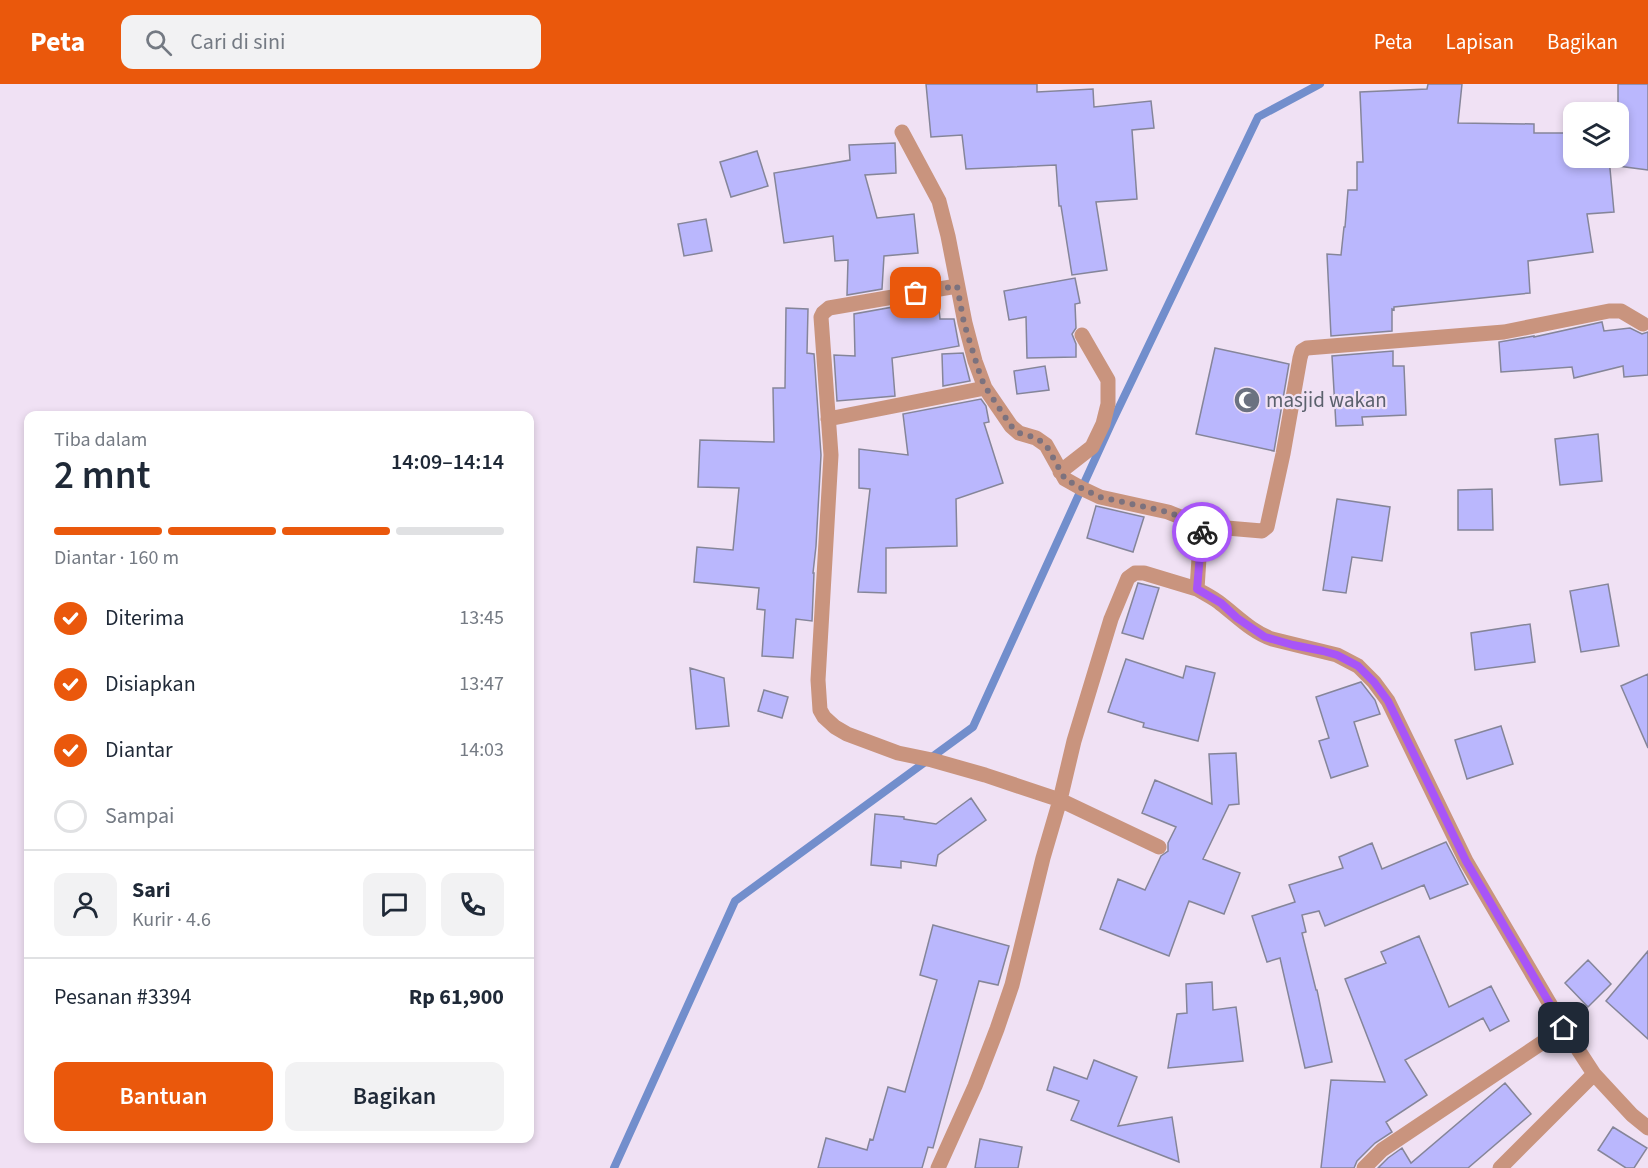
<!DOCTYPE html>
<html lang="id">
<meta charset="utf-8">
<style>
body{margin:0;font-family:"Source Sans 3",sans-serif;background:#f2f2f3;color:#1f2937;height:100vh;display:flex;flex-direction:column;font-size:22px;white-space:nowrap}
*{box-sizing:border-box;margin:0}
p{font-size:20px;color:#747a83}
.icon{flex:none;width:33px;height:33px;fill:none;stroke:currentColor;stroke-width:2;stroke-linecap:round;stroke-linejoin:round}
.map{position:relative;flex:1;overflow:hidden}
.details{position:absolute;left:24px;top:327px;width:510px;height:732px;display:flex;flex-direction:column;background:#fff;border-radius:12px;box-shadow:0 3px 9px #0003}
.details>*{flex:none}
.buttons{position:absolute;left:1563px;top:18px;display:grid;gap:12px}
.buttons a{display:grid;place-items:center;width:66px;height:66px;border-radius:12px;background:#fff;box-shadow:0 3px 9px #0003;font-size:30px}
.pin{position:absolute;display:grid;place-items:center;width:51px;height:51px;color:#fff;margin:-26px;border-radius:12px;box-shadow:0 3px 9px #0006}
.courier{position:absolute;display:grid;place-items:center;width:60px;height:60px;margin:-30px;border:4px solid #a855f7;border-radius:50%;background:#fff;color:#222;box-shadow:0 2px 8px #0007}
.headline em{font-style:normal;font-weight:600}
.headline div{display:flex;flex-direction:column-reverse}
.headline{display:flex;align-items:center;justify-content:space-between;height:102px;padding:0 30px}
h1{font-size:39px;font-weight:600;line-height:45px}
.bar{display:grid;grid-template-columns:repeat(4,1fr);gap:9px 6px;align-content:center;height:72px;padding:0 30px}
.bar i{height:8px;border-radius:4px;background:#e0e1e3}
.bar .selected{background:#ea580c}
.bar p{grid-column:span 4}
.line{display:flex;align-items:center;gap:15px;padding:0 30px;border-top:2px solid #e0e1e3}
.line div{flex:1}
.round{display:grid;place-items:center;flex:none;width:63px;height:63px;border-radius:12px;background:#f2f2f3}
ol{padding:0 30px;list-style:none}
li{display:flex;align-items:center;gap:18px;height:66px}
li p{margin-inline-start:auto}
li .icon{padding:6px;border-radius:50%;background:#ea580c;color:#fff;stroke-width:4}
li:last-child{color:#747a83}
li i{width:33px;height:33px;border:3px solid #e0e1e3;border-radius:50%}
.cta{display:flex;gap:12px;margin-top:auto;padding:12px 30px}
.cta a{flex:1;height:69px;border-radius:12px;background:#ea580c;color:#fff;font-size:24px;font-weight:600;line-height:69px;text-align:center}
.cta a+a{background:#f2f2f3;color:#1f2937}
header{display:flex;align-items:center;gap:36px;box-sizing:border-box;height:84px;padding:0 30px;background:#ea580c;color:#fff}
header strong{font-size:28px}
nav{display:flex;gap:33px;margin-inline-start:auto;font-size:21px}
.search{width:420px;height:54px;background:#f2f2f3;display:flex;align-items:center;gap:15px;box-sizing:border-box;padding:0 21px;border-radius:12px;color:#747a83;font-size:22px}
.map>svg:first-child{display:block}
</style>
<header>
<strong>Peta</strong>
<div class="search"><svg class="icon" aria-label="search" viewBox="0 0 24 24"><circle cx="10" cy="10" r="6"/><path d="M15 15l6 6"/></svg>Cari di sini</div>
<nav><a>Peta</a><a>Lapisan</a><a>Bagikan</a></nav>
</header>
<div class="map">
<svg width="1648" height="1084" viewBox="0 0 1648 1084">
<rect width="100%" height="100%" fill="#f0e1f4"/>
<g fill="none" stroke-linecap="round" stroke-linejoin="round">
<!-- stream -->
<path stroke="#728ecc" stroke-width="8" d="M 614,1084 L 735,817 L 973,643 L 1111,340 L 1258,33 L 1320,0"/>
</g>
<!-- building -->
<path fill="#bab7fd" stroke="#858599" stroke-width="1.5" d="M 926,0 L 1037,0 L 1037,8 L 1093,5 L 1094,23 L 1151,17 L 1154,44 L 1132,46 L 1137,115 L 1096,118 L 1107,186 L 1072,191 L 1061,122 L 1059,122 L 1056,81 L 966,85 L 962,51 L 931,53 Z
M 1428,0 L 1462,0 L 1458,39 L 1534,40 L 1534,49 L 1574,49 L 1574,74 L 1609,74 L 1614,128 L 1587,130 L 1593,168 L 1528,177 L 1530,209 L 1394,223 L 1394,226 L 1392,225 L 1392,247 L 1331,252 L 1327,170 L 1341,171 L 1344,143 L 1345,143 L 1348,106 L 1357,106 L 1357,78 L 1363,78 L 1360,8 L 1427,5 Z
M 1618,0 L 1648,0 L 1648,86 L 1618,82 Z
M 895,59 L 896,89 L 865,91 L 877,134 L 914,130 L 918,169 L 884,172 L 882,205 L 847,211 L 848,176 L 835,177 L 833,152 L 784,159 L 774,89 L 850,76 L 849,61 Z
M 757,67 L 768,102 L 731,113 L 720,78 Z
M 706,135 L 712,167 L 684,172 L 678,140 Z
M 1075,194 L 1080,219 L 1075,220 L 1076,244 L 1072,250 L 1076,260 L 1076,273 L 1027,274 L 1026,233 L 1009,236 L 1004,207 Z
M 938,215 L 940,235 L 954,235 L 959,262 L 892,274 L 895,312 L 837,317 L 834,271 L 855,272 L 854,230 Z
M 786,224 L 808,225 L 807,269 L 814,270 L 821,371 L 816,462 L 813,489 L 814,489 L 812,537 L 796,535 L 793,574 L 762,572 L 765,526 L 757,525 L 759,504 L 694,498 L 697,463 L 733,466 L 739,404 L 698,403 L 700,356 L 774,358 L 773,304 L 785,304 Z
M 1602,238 L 1604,247 L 1630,244 L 1642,250 L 1648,248 L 1648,291 L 1624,293 L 1623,282 L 1574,294 L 1572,283 L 1501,288 L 1499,258 L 1534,252 L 1534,253 Z
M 1215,264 L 1289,280 L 1274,367 L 1196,350 Z
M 1393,267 L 1393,282 L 1404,282 L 1406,331 L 1362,333 L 1363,341 L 1336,342 L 1332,272 Z
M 963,269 L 970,297 L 943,302 L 942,270 Z
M 1045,282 L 1049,306 L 1017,310 L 1014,287 Z
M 981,315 L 986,322 L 989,338 L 984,339 L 1003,399 L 956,415 L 957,462 L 886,464 L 886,509 L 858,508 L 870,405 L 859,404 L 859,365 L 908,371 L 903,330 Z
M 1598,350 L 1602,397 L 1560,401 L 1555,355 Z
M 1492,405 L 1493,446 L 1458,446 L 1458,406 Z
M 1337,415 L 1390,423 L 1382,477 L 1352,473 L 1346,509 L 1323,506 Z
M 1096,422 L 1144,433 L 1133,468 L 1087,454 Z
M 1138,499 L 1159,504 L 1143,555 L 1122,549 Z
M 1608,500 L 1619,562 L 1581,568 L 1570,507 Z
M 1530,540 L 1535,578 L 1475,586 L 1471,549 Z
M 1126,575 L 1183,594 L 1186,582 L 1215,589 L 1198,657 L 1143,643 L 1144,639 L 1108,628 Z
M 690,584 L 724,594 L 729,642 L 696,645 Z
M 1648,590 L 1648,664 L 1621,602 Z
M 1361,598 L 1375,616 L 1380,630 L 1354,638 L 1368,682 L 1331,694 L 1319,657 L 1329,654 L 1316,613 Z
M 764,606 L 788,613 L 782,634 L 758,627 Z
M 1501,642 L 1513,680 L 1467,695 L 1455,656 Z
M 1236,669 L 1239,720 L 1229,721 L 1203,775 L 1240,789 L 1224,830 L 1189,817 L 1169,872 L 1100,845 L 1118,795 L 1145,806 L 1161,772 L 1168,767 L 1168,759 L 1176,743 L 1142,729 L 1155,696 L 1212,720 L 1209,670 Z
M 971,714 L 986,736 L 938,771 L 936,782 L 901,777 L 901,784 L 871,781 L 875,730 L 904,733 L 904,735 L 936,740 Z
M 1446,758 L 1468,800 L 1430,815 L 1424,801 L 1325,842 L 1319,827 L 1302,831 L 1306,848 L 1302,849 L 1316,906 L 1317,906 L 1332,978 L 1305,984 L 1280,874 L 1267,878 L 1252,832 L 1295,818 L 1289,801 L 1343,784 L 1339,773 L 1372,759 L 1382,785 Z
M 933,841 L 1009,862 L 998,901 L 979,897 L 933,1064 L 928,1063 L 922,1084 L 818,1084 L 826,1054 L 867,1066 L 870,1055 L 873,1056 L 888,1003 L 905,1008 L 937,896 L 920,891 Z
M 1419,852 L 1449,923 L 1491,902 L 1509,937 L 1490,947 L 1483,934 L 1405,976 L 1427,1011 L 1386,1038 L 1392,1048 L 1375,1059 L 1357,1077 L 1354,1084 L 1321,1084 L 1331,996 L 1385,998 L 1345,895 L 1386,879 L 1381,868 Z
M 1648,867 L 1648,955 L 1606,917 Z
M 1588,876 L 1611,900 L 1588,923 L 1565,899 Z
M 1212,898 L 1213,926 L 1236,923 L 1243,977 L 1168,984 L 1177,930 L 1187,929 L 1186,900 Z
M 1094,976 L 1137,993 L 1118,1042 L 1172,1033 L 1179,1078 L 1071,1036 L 1079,1017 L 1047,1006 L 1054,983 L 1087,995 Z
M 1505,999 L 1531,1030 L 1468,1084 L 1378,1084 L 1388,1074 L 1402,1064 L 1411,1079 Z
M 1613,1043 L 1647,1064 L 1634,1084 L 1626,1084 L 1598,1066 Z
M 980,1055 L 1022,1063 L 1018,1084 L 975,1084 Z"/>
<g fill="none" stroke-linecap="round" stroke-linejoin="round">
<!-- street -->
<path stroke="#c9947e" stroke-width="15" d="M 902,48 L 939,117 L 948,152 L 965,239 L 975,277 L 985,304 L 1011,342 L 1019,349 L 1036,354 L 1046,361 L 1065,395 L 1081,404 L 1100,413 L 1168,428 L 1203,442 L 1199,474 L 1197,505 C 1205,510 1214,514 1221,520 C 1238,533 1252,548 1272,555 L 1337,571 L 1358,582 L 1374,598 L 1388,617 L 1466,777 L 1564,944 L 1594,990 L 1632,1031 L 1648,1044
M 957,202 L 829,224 L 823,229 L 821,233 L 831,371 L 818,596 L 820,626 L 824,633 L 835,643 L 847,650 L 898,669 L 932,676 L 985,691 L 1060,716 L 1159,763
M 828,335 L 985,304
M 1060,388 L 1092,363 L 1103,340 L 1108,320 L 1108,296 L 1082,251
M 1203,442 L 1262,447 L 1267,443 L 1283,370 L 1300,274 L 1302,267 L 1307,264 L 1504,248 L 1609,227 L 1621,227 L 1643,240
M 938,1084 L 975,1002 L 997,945 L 1012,901 L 1043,774 L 1060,716 L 1074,657 L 1111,535 L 1128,494 L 1135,489 L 1144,489 L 1197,505
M 1364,1084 L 1382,1066 L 1564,944
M 1500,1084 L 1594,990"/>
</g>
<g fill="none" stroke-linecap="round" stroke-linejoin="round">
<!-- done -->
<path stroke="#7c727e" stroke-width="6" stroke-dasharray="0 10.8" d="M 916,209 L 957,202 L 964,239 L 981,294 L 986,304 L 1011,342 L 1019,349 L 1036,354 L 1046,361 L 1065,395 L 1081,404 L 1100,413 L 1168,428 L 1203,442 L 1202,448"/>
<!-- route -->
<path stroke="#a855f7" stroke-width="8" d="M 1202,448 L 1197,505 L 1221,519 L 1237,534 L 1265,553 L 1293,561 L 1323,567 L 1337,571 L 1358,582 L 1374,598 L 1388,617 L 1466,777 L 1564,944"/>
</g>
<!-- icons -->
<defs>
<symbol id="mosque-disc" viewBox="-11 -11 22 22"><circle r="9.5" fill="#6b7280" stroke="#f0e1f4"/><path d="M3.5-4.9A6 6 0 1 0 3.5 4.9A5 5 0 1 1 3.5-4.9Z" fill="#fff"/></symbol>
</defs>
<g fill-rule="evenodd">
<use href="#mosque-disc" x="1232" y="301" width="30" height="30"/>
</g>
<g text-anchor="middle" stroke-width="4.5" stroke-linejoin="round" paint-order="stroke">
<!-- worship labels -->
<g font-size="21" fill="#5b616d" stroke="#f0e1f4" text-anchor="start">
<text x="1266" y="323">masjid wakan</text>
</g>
</g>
</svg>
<div class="buttons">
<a><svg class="icon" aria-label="layers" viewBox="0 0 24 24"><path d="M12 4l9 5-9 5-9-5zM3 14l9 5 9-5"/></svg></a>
</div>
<div class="pin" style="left:916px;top:209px;background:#ea580c"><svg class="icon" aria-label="bag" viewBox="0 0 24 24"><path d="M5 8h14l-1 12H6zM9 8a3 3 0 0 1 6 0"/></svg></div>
<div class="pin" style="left:1564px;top:944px;background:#1f2937"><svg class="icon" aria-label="home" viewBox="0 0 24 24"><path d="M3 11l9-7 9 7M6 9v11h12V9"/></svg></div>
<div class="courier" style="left:1202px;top:448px"><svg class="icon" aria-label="bike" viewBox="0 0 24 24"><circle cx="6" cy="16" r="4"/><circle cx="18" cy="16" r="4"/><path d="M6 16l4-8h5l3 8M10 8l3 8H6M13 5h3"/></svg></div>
<section class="details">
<div class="headline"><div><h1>2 mnt</h1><p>Tiba dalam</p></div><em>14:09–14:14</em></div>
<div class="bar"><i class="selected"></i><i class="selected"></i><i class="selected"></i><i></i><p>Diantar · 160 m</p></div>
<ol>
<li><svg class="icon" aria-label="check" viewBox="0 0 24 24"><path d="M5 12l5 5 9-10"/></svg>Diterima<p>13:45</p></li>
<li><svg class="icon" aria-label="check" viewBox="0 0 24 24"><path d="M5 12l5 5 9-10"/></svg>Disiapkan<p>13:47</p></li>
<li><svg class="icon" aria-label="check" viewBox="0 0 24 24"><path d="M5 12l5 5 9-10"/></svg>Diantar<p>14:03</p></li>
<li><i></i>Sampai</li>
</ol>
<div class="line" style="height:108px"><a class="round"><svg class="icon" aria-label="person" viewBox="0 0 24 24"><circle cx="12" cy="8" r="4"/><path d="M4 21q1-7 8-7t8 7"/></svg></a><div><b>Sari</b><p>Kurir · 4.6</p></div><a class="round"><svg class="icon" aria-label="chat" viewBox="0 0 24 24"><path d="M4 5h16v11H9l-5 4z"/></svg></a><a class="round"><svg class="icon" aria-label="phone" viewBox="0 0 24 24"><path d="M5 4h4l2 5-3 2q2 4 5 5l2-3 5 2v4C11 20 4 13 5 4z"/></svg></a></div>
<div class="line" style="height:78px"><div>Pesanan #3394</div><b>Rp 61,900</b></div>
<div class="cta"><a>Bantuan</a><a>Bagikan</a></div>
</section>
</div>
